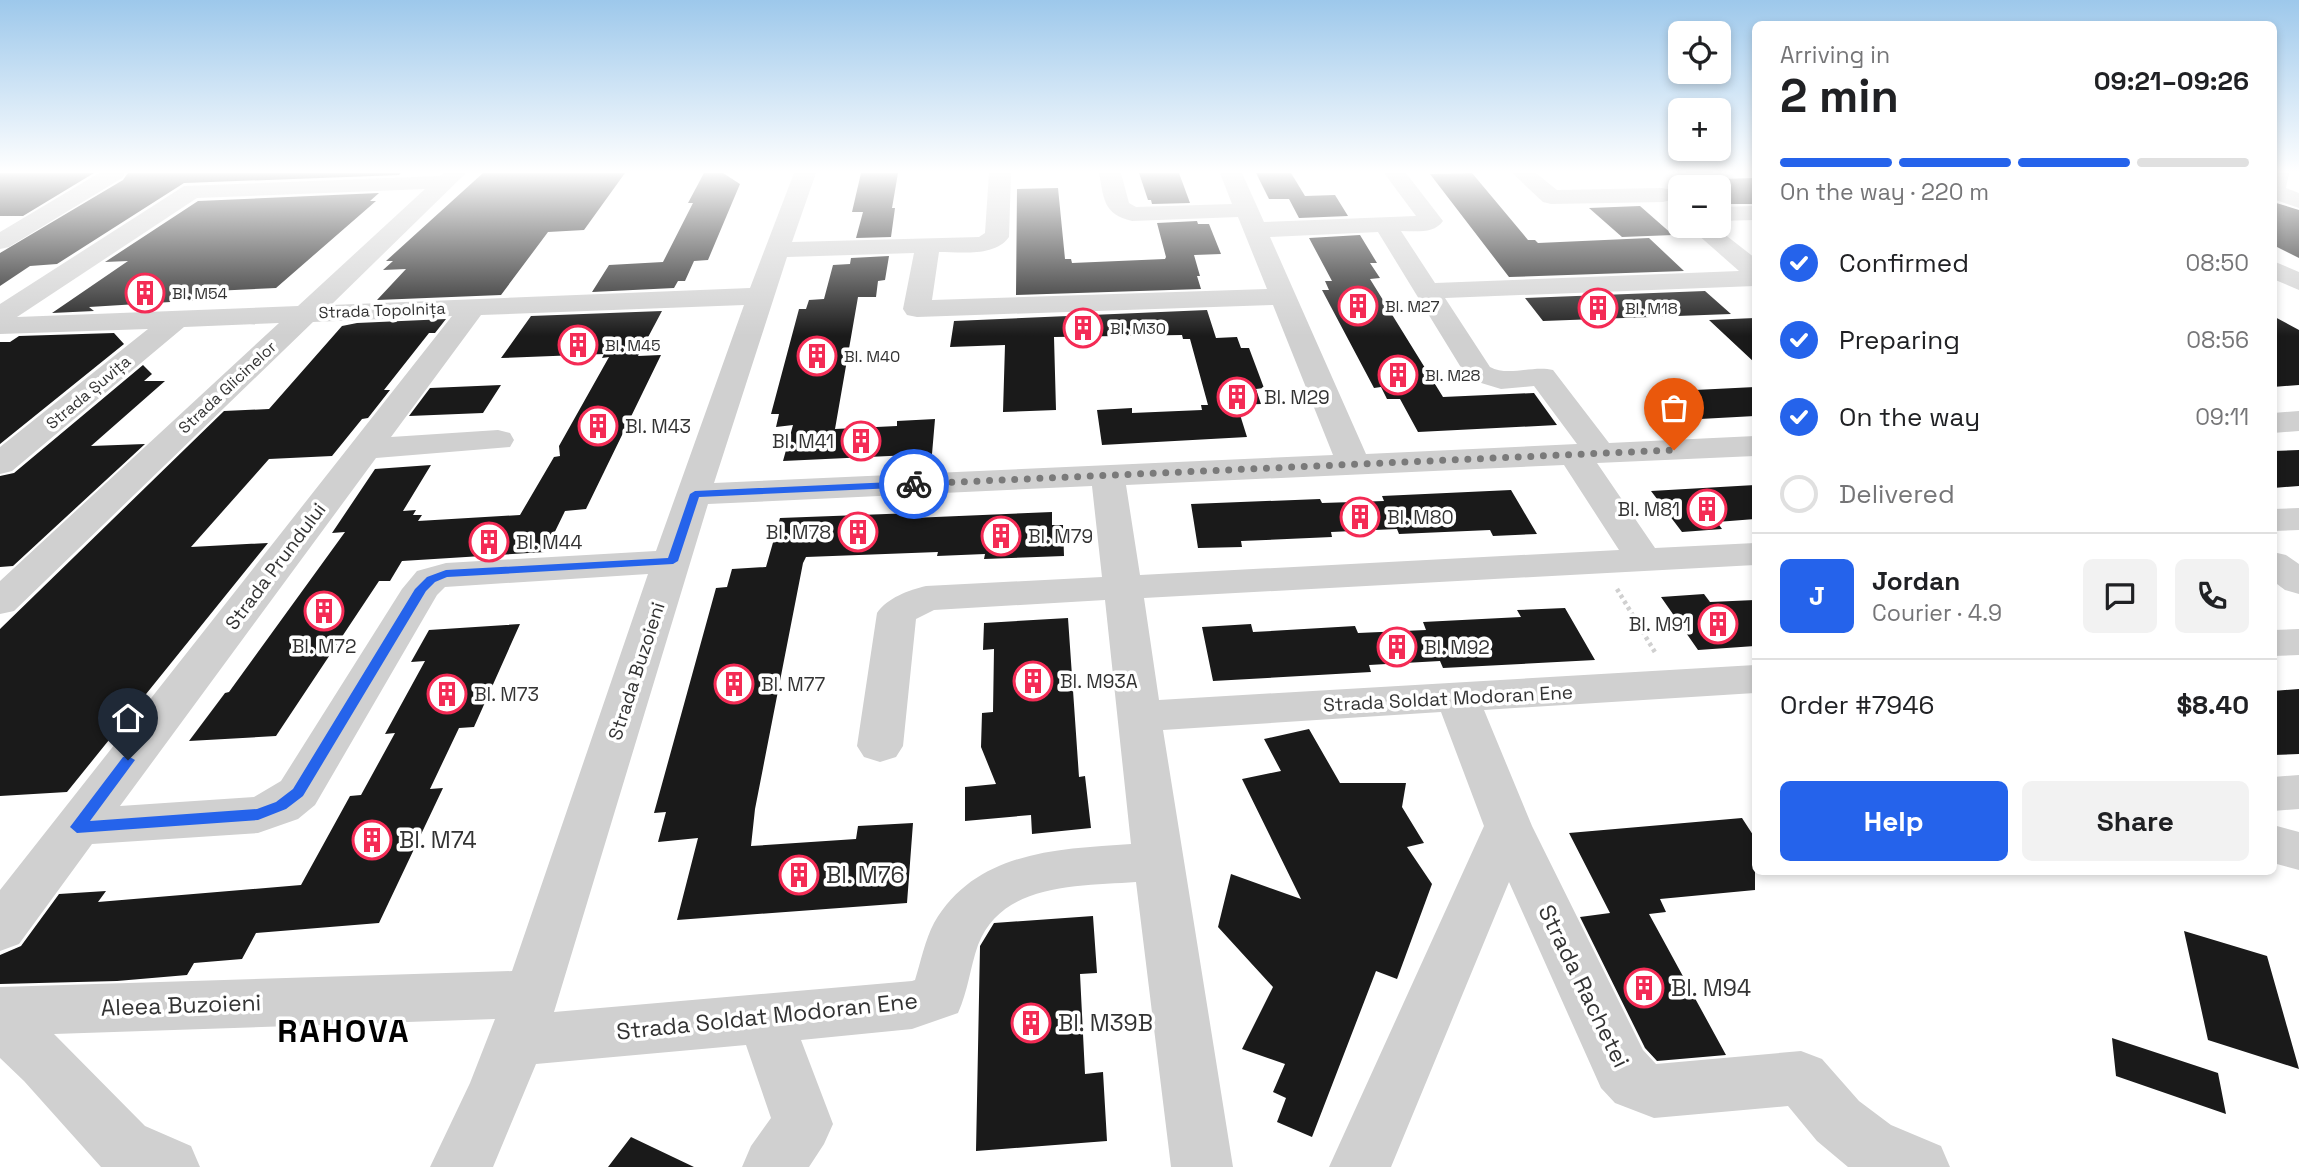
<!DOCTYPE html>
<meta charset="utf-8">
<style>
body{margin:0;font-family:"Space Grotesk",sans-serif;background:#f2f2f2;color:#202124;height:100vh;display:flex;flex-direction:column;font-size:26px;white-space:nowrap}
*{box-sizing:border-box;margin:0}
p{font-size:23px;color:#757577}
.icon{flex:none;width:38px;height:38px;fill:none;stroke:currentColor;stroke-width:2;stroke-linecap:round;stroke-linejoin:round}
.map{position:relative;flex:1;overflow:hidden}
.panel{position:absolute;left:1752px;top:21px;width:525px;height:854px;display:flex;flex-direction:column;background:#fff;border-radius:10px;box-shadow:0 4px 10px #0003}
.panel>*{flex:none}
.buttons{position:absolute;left:1668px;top:21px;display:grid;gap:14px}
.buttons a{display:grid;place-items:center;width:63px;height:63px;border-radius:10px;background:#fff;box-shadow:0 4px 10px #0003;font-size:35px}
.pin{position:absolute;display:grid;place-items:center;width:60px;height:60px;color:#fff;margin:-72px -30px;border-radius:50% 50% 50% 0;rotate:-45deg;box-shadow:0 0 7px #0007}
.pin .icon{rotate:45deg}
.courier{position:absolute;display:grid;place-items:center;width:70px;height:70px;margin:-35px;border:5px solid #2563eb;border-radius:50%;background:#fff;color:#222;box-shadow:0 2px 9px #0007}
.summary em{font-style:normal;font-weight:800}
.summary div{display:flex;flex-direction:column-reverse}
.summary{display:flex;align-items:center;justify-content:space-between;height:119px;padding:0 28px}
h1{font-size:46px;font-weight:800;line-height:52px}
.bar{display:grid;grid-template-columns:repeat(4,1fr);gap:10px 7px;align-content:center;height:84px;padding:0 28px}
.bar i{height:9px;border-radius:5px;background:#e0e0e0}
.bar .current{background:#2563eb}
.bar p{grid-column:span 4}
.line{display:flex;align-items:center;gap:18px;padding:0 28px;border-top:2px solid #e0e0e0}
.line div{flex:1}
.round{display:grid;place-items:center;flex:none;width:74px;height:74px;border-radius:10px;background:#f2f2f2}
ol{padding:0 28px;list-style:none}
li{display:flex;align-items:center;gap:21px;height:77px}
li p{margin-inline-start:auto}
li .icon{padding:7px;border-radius:50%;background:#2563eb;color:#fff;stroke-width:4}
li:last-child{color:#757577}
li i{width:38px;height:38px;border:4px solid #e0e0e0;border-radius:50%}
.cta{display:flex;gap:14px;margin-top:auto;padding:14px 28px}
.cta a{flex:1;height:80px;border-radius:10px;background:#2563eb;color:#fff;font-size:28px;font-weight:800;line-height:80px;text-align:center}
.cta a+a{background:#f2f2f2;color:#202124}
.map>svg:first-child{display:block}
</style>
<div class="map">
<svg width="2299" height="1167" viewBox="0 0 2299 1167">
<rect width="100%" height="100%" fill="#fff"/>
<!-- building -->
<path fill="#1a1a1a" d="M 0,173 L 94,173 L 23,216 L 0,216 Z
M 128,173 L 401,173 L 399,175 L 184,183 L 57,264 L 30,266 L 0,286 L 0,253 L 123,180 Z
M 483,173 L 625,173 L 584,230 L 548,232 L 501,295 L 377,300 L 406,269 L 383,270 L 393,261 L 386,261 Z
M 704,173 L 723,173 L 740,184 L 708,260 L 694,261 L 685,281 L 678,281 L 674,288 L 592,292 L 609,265 L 663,262 L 693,203 L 688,203 Z
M 861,173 L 898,173 L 892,208 L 895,208 L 891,237 L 856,238 L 863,212 L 852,212 Z
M 1139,173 L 1179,173 L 1190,203 L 1152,204 L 1151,200 L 1148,200 Z
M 1256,173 L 1291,173 L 1305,196 L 1335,195 L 1348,216 L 1299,218 L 1289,199 L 1269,199 Z
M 1472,173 L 1528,240 L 1535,240 L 1538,243 L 1649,238 L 1684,271 L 1509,277 L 1430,174 Z
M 1755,178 L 1755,204 L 1718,204 L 1718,187 L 1696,187 L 1686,180 Z
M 1058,188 L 1065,259 L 1071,259 L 1072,263 L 1165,259 L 1166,257 L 1157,223 L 1197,221 L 1198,224 L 1209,224 L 1221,254 L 1194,255 L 1200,276 L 1197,276 L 1201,289 L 1016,295 L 1017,189 Z
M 379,193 L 370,201 L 376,201 L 276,288 L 213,291 L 203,300 L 89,307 L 94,311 L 52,313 L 128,261 L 105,262 L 198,201 Z
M 2273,202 L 2299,210 L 2299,258 L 2273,245 Z
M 1640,206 L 1673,235 L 1622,237 L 1589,208 Z
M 1360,235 L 1377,263 L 1370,263 L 1380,278 L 1370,279 L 1443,397 L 1534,393 L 1557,425 L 1418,432 L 1400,399 L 1387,399 L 1381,387 L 1374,388 L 1322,290 L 1329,290 L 1325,281 L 1332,281 L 1309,238 Z
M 889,256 L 885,280 L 878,281 L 876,297 L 858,297 L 835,429 L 897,426 L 897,421 L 935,419 L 932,454 L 783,461 L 793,425 L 776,427 L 779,414 L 771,414 L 799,309 L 806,309 L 809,300 L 824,299 L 833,265 L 850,264 L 851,258 Z
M 1705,291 L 1731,314 L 1543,321 L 1525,298 Z
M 1207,310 L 1216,338 L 1237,337 L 1241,348 L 1249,348 L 1264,388 L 1256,389 L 1261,404 L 1237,405 L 1247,437 L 1102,445 L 1097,410 L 1132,408 L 1132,413 L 1202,410 L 1201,405 L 1208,405 L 1190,339 L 1183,339 L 1182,335 L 1054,337 L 1056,410 L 1003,412 L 1005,345 L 950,347 L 954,321 Z
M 662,311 L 638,356 L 661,355 L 586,509 L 565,511 L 545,552 L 402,561 L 390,581 L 379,581 L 276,736 L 189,741 L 225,693 L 229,692 L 345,532 L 332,533 L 375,469 L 431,465 L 403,511 L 416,510 L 413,515 L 422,515 L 418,521 L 520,515 L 554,457 L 560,456 L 559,446 L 609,357 L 602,358 L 604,354 L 501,358 L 531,316 Z
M 2273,316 L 2299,330 L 2299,385 L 2273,387 Z
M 1755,318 L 1755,363 L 1709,320 Z
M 446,319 L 435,333 L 429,333 L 384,390 L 390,390 L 368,418 L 362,419 L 332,456 L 269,459 L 191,547 L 268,543 L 67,792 L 0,796 L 0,629 L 224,411 L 269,409 L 342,326 L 357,323 Z
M 114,333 L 124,344 L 0,444 L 0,342 L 10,342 L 19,336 Z
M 143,365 L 152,374 L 144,381 L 165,381 L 91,446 L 145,444 L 13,566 L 0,567 L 0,476 L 14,473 Z
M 501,385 L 483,413 L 409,416 L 430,388 Z
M 1755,387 L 1755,416 L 1700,419 L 1675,391 Z
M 2299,450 L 2299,486 L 2273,488 L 2273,451 Z
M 1755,485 L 1755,519 L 1717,522 L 1722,529 L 1682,532 L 1651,491 Z
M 1511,490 L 1537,534 L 1493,536 L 1490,530 L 1399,534 L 1397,529 L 1331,532 L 1332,537 L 1241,541 L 1242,547 L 1198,548 L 1191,504 L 1320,499 L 1322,503 L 1384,501 L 1382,496 Z
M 1052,512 L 1052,525 L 1063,525 L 1064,556 L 984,559 L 985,554 L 937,556 L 938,552 L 806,557 L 803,563 L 755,809 L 751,846 L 856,839 L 858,826 L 913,823 L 907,903 L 677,920 L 698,838 L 658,842 L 666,812 L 654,813 L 716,588 L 727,587 L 732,569 L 766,567 L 780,518 L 913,513 L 912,518 Z
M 1704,594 L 1710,602 L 1755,600 L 1755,646 L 1698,650 L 1661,597 Z
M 1565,608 L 1595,660 L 1443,668 L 1440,661 L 1369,665 L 1371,672 L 1213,681 L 1202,627 L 1251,624 L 1253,632 L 1355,626 L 1358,633 L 1426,630 L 1423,622 L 1521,617 L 1517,610 Z
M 1068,618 L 1079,777 L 1085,776 L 1091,828 L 1032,834 L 1031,815 L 965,821 L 965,787 L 996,784 L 981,747 L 982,713 L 993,712 L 994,649 L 983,650 L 984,623 Z
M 520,624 L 474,727 L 459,728 L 430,789 L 443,788 L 379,923 L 256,933 L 242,959 L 194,963 L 187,975 L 117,981 L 0,984 L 0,955 L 21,946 L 59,894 L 106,891 L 98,902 L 301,885 L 350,796 L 361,795 L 395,733 L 385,734 L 425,661 L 411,662 L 429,630 Z
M 2299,689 L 2299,754 L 2273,755 L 2273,691 Z
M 1309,729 L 1340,783 L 1406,783 L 1402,807 L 1424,843 L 1407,847 L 1432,884 L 1397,979 L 1376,971 L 1312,1137 L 1277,1122 L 1286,1098 L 1273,1092 L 1285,1064 L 1242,1049 L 1273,987 L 1218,927 L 1231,874 L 1301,899 L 1242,779 L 1281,771 L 1264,739 Z
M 1742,818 L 1755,838 L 1755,890 L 1660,899 L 1666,912 L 1649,914 L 1726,1055 L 1657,1061 L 1645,1048 L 1580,917 L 1610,913 L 1569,833 Z
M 1093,916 L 1097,973 L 1080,974 L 1085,1074 L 1103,1072 L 1107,1141 L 976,1151 L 980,946 L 994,923 Z
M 2184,931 L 2267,956 L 2299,1069 L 2208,1040 Z
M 2112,1038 L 2218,1073 L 2226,1114 L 2116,1076 Z
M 631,1137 L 694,1167 L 608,1167 Z"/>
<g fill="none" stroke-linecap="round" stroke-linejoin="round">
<!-- path -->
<path stroke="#d0d0d0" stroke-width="4.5" stroke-dasharray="3.5 3.5" stroke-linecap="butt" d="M 1617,589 L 1656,654"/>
<!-- minor -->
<path fill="#d0d0d0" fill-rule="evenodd" d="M 99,173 L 125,173 L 122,178 L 9,247 L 0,249 L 0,232 Z
M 443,173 L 466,173 L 331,305 L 750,288 L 794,173 L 816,173 L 792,242 L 979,237 L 985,233 L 989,173 L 1011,173 L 1009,237 C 995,257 961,252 939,252 L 932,300 L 1267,289 L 1238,217 L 1132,221 C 1103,214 1104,199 1099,173 L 1121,173 L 1129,203 L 1136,207 L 1232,204 L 1220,173 L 1242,173 L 1264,222 L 1416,216 L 1384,173 L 1406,173 L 1443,221 C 1434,234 1416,231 1401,231 L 1435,283 L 1739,271 L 1688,226 L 1714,226 L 1755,258 L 1755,286 L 1445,298 L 1490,367 C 1508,377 1533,365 1553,370 L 1609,443 L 1755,436 L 1755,456 L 1597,463 L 1655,548 L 1755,543 L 1755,565 L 1144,598 L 1159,700 L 1755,665 L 1755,693 L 1484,710 L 1532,826 L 1643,1050 L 1656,1064 L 1801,1051 L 1822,1059 L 1859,1101 L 1891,1125 L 1941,1146 L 1950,1167 L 1848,1167 L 1817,1141 L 1788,1106 L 1654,1118 L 1615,1103 L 1601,1088 L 1509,882 L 1391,1167 L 1329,1167 L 1484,826 L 1441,712 L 1163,730 L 1233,1167 L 1171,1167 L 1136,882 C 1081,886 1002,882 978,945 C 970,968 968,991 958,1013 L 912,1029 L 801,1040 L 833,1124 L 824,1144 L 809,1167 L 742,1167 L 751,1146 L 771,1118 L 746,1045 L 536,1064 L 493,1167 L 430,1167 L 470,1083 L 495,1019 L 54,1034 L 145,1126 L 191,1146 L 200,1167 L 101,1167 L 24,1081 L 0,1058 L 0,987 L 512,971 L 648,574 L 445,587 L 437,595 L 315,805 L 298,819 L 258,833 L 92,844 L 19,944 L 0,951 L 0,890 L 452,316 L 313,322 L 14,611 L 0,614 L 0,581 L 279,323 L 184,327 L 12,471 L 0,474 L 0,447 L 148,329 L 0,334 L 0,304 L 184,186 L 440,176 ZM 425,189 L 298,306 L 17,317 L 197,198 ZM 1378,232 L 1468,379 L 1501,389 L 1534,386 L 1577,444 L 1366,454 L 1270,237 ZM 914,253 L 903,309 L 907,315 L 917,317 L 1273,305 L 1333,455 L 714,483 L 787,257 ZM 744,305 L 656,551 L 446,563 L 417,571 L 402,589 L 281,781 L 254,797 L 120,806 L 376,458 L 510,447 L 514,440 L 510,433 L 498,430 L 391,437 L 481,315 ZM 1564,465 L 1619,550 L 1140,575 L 1126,485 ZM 1092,486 L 1102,577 L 926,586 C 909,590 887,598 877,613 L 857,746 L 864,757 L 880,762 L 896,757 L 903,746 L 916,619 L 934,610 L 1105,600 L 1131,844 C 1057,849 976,851 934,923 C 925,940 921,961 915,980 L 912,981 L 554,1012 L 708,504 Z
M 1512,173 L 1536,173 L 1557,190 L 1663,188 L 1671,190 L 1674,195 L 1671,200 L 1663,202 L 1551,204 L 1543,202 Z
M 2273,173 L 2289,173 L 2286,188 L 2299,193 L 2299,208 L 2273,199 Z
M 1755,206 L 1755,220 L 1718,221 L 1718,207 Z
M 2273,261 L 2299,272 L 2299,290 L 2273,279 Z
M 2299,411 L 2299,431 L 2273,433 L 2273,413 Z
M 2299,508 L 2299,530 L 2273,531 L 2273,509 Z
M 2273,552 L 2286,555 L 2299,564 L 2299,594 L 2285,590 L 2273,581 Z
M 2299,629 L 2299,655 L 2273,656 L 2273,630 Z
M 2299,775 L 2299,809 L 2273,811 L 2273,777 Z
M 2273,825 L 2299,832 L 2299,870 L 2273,863 Z"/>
</g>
<!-- sky -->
<linearGradient id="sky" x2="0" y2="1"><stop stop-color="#9dc8eb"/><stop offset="0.51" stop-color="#fff"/><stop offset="1" stop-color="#fff" stop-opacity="0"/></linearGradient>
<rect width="2299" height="336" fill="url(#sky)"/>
<!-- route -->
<path fill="#2563eb" d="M 914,481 L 917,482 L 917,487 L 699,497 L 678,561 L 673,564 L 447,577 L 435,582 L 426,591 L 303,796 L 286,809 L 258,820 L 77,833 L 70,827 L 123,757 L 128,756 L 135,760 L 90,821 L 257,809 L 276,802 L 293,789 L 415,589 L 427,577 L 446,570 L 668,558 L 690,494 L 695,491 Z"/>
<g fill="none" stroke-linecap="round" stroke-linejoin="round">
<!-- done -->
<path stroke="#7a7a7a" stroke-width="7" stroke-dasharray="0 12.6" d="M 914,484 L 1674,450"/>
</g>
<!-- icons -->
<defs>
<symbol id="building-ring" viewBox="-11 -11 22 22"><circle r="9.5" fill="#fff" stroke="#f42b55" stroke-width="1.5"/><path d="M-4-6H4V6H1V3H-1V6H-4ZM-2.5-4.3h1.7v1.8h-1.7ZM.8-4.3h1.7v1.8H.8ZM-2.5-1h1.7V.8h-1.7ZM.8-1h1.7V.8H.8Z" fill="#f42b55"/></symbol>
</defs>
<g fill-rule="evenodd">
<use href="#building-ring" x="123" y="271" width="44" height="44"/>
<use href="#building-ring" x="1336" y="284" width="44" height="44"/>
<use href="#building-ring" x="1576" y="286" width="44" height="44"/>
<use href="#building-ring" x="1061" y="306" width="44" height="44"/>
<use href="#building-ring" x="556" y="323" width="44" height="44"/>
<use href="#building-ring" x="795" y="334" width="44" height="44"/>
<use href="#building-ring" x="1376" y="353" width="44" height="44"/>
<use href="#building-ring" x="1215" y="375" width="44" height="44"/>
<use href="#building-ring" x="576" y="404" width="44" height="44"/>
<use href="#building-ring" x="839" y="419" width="44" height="44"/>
<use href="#building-ring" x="1685" y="487" width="44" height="44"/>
<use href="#building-ring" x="1338" y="495" width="44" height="44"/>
<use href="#building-ring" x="836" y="510" width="44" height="44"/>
<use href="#building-ring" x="979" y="514" width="44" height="44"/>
<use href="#building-ring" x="467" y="520" width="44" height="44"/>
<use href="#building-ring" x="302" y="589" width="44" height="44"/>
<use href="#building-ring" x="1696" y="602" width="44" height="44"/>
<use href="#building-ring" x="1375" y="625" width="44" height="44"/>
<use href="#building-ring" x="1011" y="659" width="44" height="44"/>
<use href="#building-ring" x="712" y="662" width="44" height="44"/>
<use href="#building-ring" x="425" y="672" width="44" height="44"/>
<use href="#building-ring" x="350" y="818" width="44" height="44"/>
<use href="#building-ring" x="777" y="853" width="44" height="44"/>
<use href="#building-ring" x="1622" y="966" width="44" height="44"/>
<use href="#building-ring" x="1009" y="1001" width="44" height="44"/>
</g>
<g text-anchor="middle" stroke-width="7" stroke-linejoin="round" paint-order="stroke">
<!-- far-poi labels -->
<g font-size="16" fill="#333" stroke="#fff" text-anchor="start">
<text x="172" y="299">Bl. M54</text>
<text x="1385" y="312">Bl. M27</text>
<text x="1625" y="314">Bl. M18</text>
<text x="1110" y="334">Bl. M30</text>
<text x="605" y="351">Bl. M45</text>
<text x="844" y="362">Bl. M40</text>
<text x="1425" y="381">Bl. M28</text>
</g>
<!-- far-street labels -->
<g font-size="16" fill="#333" stroke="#fff">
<text transform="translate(382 310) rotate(-2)" y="6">Strada Topolnița</text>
<text transform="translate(227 387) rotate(-43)" y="6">Strada Glicinelor</text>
<text transform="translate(88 392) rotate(-40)" y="6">Strada Șuvița</text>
</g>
<!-- poi labels -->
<g font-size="19" fill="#333" stroke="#fff" text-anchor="start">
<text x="1264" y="404">Bl. M29</text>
<text x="625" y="433">Bl. M43</text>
<text x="834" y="448" text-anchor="end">Bl. M41</text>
<text x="1680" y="516" text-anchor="end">Bl. M81</text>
<text x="1387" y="524">Bl. M80</text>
<text x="831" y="539" text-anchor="end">Bl. M78</text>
<text x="1028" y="543">Bl. M79</text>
<text x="516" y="549">Bl. M44</text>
<text x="1691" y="631" text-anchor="end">Bl. M91</text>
<text x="324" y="653" text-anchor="middle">Bl. M72</text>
<text x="1424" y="654">Bl. M92</text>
<text x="1060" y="688">Bl. M93A</text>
<text x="761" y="691">Bl. M77</text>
<text x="474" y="701">Bl. M73</text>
</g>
<!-- street labels -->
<g font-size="19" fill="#333" stroke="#fff">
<text transform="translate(275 566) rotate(-53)" y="7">Strada Prundului</text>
<text transform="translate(636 671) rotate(-72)" y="7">Strada Buzoieni</text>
<text transform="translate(1448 698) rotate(-3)" y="7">Strada Soldat Modoran Ene</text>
</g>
<!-- near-poi labels -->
<g font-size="23" fill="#333" stroke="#fff" text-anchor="start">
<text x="399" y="848">Bl. M74</text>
<text x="826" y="883">Bl. M76</text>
<text x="1671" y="996">Bl. M94</text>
<text x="1058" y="1031">Bl. M39B</text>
</g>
<!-- near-street labels -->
<g font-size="23" fill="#333" stroke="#fff">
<text transform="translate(1584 986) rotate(64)" y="8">Strada Rachetei</text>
<text transform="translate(181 1005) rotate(-2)" y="8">Aleea Buzoieni</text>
<text transform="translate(767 1016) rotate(-6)" y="8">Strada Soldat Modoran Ene</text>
</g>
<!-- near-district labels -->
<g font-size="32" font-weight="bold" letter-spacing="2" fill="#000" stroke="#fff">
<text x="344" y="1042">RAHOVA</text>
</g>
</g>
</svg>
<div class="buttons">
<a><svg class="icon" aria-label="locate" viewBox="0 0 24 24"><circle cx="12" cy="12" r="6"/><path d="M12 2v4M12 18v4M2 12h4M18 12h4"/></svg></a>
<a>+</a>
<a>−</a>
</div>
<div class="pin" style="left:1674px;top:450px;background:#ea580c"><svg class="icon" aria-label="bag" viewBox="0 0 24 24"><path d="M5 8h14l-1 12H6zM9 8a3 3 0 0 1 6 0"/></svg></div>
<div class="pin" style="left:128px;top:760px;background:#1f2937"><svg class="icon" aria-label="home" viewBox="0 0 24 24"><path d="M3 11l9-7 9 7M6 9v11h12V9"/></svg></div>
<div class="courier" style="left:914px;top:484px"><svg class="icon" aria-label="bike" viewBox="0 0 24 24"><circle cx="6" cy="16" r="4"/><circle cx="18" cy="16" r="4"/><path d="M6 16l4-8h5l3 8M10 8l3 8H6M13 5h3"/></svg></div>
<section class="panel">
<div class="summary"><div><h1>2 min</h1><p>Arriving in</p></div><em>09:21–09:26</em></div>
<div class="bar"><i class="current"></i><i class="current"></i><i class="current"></i><i></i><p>On the way · 220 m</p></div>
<ol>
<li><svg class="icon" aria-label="check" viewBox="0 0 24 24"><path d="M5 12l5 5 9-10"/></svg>Confirmed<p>08:50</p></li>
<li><svg class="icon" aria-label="check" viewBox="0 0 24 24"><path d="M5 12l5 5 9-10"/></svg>Preparing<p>08:56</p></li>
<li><svg class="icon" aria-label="check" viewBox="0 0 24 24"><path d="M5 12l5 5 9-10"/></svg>On the way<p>09:11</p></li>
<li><i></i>Delivered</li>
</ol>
<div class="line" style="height:126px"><b class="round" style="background:#2563eb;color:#fff">J</b><div><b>Jordan</b><p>Courier · 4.9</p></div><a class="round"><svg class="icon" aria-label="chat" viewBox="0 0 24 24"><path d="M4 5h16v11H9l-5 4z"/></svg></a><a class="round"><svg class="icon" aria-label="phone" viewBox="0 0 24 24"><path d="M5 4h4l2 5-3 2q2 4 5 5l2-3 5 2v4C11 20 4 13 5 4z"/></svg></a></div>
<div class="line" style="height:91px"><div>Order #7946</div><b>$8.40</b></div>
<div class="cta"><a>Help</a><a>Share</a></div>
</section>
</div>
